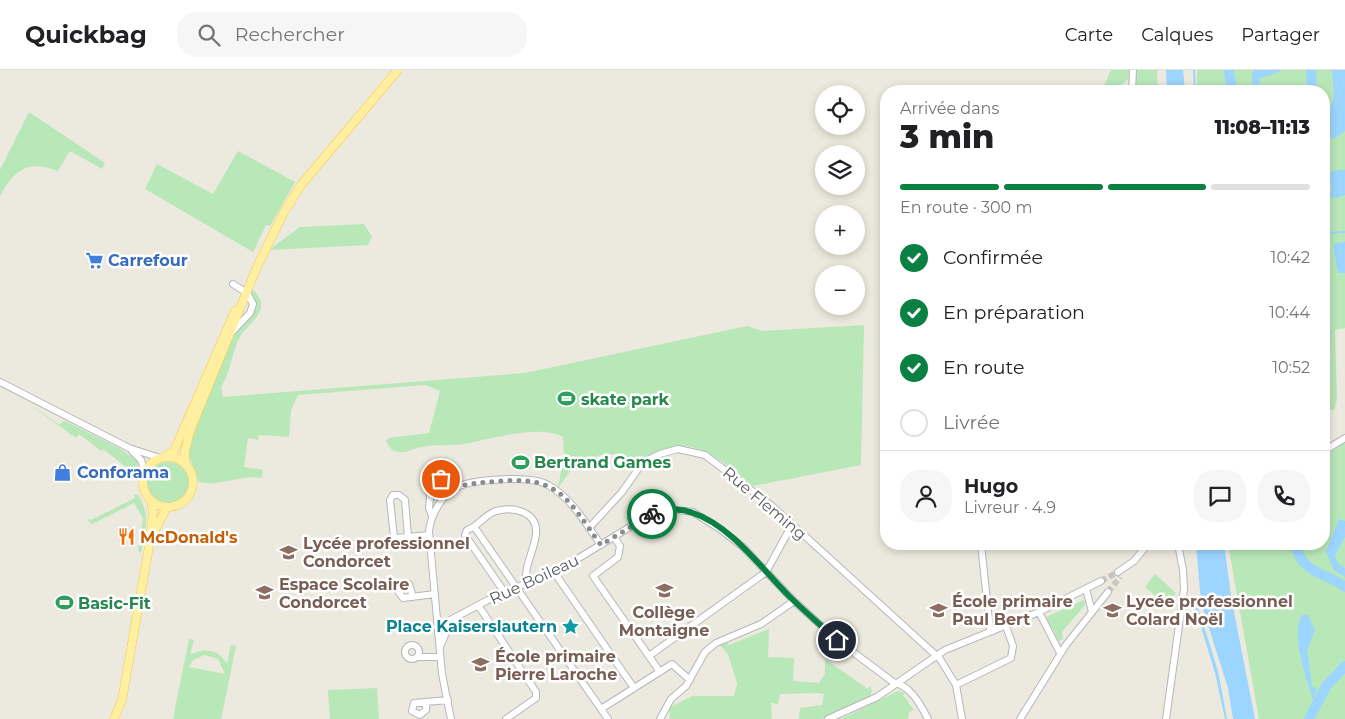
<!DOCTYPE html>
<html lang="fr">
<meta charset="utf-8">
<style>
body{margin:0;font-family:Montserrat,sans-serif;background:#f6f6f6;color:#202124;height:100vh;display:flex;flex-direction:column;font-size:19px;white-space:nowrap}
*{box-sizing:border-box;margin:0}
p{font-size:16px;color:#757577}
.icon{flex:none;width:28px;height:28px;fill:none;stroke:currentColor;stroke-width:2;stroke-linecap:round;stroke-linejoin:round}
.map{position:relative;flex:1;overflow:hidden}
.sheet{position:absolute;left:880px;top:15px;width:450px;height:465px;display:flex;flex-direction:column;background:#fff;border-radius:20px;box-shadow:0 2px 8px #0003}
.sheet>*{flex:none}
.controls{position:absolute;left:815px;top:15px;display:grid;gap:10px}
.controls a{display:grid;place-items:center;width:50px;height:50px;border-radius:50%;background:#fff;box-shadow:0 2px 8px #0003;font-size:25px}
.pin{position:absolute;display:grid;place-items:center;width:42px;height:42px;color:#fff;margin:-21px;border:2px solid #fff;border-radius:50%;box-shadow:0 1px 5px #0007}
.courier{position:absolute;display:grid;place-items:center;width:50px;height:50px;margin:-25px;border:4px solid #0b8043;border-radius:50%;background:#fff;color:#222;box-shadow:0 1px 6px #0007}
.summary em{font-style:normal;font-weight:800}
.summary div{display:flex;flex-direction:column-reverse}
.summary{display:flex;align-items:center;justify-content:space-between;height:85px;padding:0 20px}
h1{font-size:32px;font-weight:800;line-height:38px}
.bar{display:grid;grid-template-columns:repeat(4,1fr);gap:8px 5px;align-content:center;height:60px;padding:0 20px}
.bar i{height:6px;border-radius:4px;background:#e0e0e0}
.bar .active{background:#0b8043}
.bar p{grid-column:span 4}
.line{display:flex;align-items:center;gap:12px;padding:0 20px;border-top:1px solid #e0e0e0}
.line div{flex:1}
.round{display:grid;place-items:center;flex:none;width:52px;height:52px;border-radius:20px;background:#f6f6f6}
ol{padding:0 20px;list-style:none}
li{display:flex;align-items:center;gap:15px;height:55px}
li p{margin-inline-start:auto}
li .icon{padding:5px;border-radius:50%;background:#0b8043;color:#fff;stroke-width:4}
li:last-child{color:#757577}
li i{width:28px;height:28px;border:2px solid #e0e0e0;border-radius:50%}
header{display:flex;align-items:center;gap:30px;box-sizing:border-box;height:70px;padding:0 25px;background:#fff;border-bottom:1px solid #e0e0e0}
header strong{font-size:24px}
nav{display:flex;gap:28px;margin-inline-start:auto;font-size:18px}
.search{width:350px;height:45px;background:#f6f6f6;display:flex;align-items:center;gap:12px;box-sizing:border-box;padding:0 18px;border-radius:20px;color:#757577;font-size:19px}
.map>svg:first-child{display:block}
</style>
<header>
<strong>Quickbag</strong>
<div class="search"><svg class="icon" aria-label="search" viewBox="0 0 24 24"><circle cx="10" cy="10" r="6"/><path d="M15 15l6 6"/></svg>Rechercher</div>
<nav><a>Carte</a><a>Calques</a><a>Partager</a></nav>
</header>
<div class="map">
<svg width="1345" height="649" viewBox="0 0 1345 649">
<rect width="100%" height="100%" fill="#ece9de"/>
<!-- green -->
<path fill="#b8e7b8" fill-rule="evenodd" d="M 1111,0 L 1129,0 L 1128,9 L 1114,21 L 1102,21 Z
M 1137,0 L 1157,0 L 1158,21 L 1135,21 Z
M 1197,0 L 1345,0 L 1345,258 L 1335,260 L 1337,329 L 1334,340 L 1324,338 L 1324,21 L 1197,21 Z
M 29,42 L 105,93 L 102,99 L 70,81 L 58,101 C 28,89 14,100 0,126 L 0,100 Z
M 238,81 L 295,112 L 270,156 L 266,155 L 253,182 L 145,119 L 157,94 L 213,124 Z
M 364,154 L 372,167 L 368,175 L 269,180 L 300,157 Z
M 252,219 C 257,224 262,229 261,236 C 260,248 247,256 241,265 C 231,281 232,301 221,317 L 223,327 L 525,303 L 747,256 L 763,261 L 864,255 L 861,395 L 753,416 C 729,397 701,368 667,378 C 652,383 639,391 623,394 L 623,384 L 600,385 L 573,397 L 558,418 L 564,384 L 563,367 C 540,354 490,369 464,374 C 451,376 436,374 422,377 C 409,379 402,387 390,378 L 386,371 L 389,368 L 429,363 L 440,321 L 425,315 L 298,325 L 291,340 L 289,367 L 259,365 L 258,370 L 248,368 L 244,397 L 263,400 L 262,408 C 240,404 221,417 199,412 L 188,384 L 189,376 L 230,272 L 255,238 L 251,223 Z
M 27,333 L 60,355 L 63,351 L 67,352 L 117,377 L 137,390 L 138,399 L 135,407 L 128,404 L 131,401 L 103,379 L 101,381 L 79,364 L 76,368 Z
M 1345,373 L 1345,649 L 1259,649 L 1228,474 L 1324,474 L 1324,386 Z
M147 413a21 21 0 1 1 42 0a21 21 0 1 1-42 0Z
M 134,425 L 138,425 C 151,444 145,462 141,483 L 138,481 L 143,448 L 134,433 L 92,454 L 87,449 L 91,450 L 135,428 Z
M 1155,504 L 1176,523 L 1166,535 L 1145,517 Z
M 1084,530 L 1085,535 L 1062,562 L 1063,569 L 1059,571 L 1046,547 Z
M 769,559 L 768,587 L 794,588 L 793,611 L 819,613 L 825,604 L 825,589 L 868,619 L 870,616 L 872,621 L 870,627 L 822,649 L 799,649 L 800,638 L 822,635 L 824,624 L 817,623 L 780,624 L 778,634 L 771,633 L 772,649 L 670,649 L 669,638 L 692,626 L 734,626 L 737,613 L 728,584 L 720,575 L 726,572 L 729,575 Z
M 189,569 L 194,570 L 190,585 C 204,577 219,579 227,594 L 231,575 L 236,576 L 221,649 L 173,649 ZM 205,585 L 218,589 L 225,604 L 189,597 L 193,590 Z
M 377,618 L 379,649 L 330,649 L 328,620 Z
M 898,621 L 905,623 L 903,625 L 914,640 L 909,642 L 908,649 L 841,649 Z"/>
<!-- water -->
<path fill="#9cd5ff" d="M 1166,0 L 1183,0 L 1185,21 L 1167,21 Z
M 1254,0 L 1283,0 L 1259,9 L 1260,21 L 1253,21 L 1252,5 Z
M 1332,0 L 1345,0 L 1345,61 L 1334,69 L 1329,67 L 1327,48 L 1334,27 Z
M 1340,100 L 1345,100 L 1345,125 L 1336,128 L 1327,127 C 1334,119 1333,115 1328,107 L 1331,102 Z
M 1345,172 L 1345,203 L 1338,203 L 1333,176 L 1336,173 Z
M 1339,449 L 1345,451 L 1345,467 L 1335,486 L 1338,493 L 1345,498 L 1345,507 L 1333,499 L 1326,482 Z
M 1196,474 L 1224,474 L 1232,532 L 1255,649 L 1233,649 L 1228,618 L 1201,533 Z
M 1195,537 L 1198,537 L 1218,601 L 1227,649 L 1225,649 L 1215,603 Z
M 1302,545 L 1308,545 L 1315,560 L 1307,580 L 1312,616 L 1317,619 L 1313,630 C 1307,608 1290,565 1302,545 Z"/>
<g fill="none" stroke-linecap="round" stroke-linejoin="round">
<!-- stream -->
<path stroke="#9cd5ff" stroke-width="2" d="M 1194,0 L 1195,21
M 1324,163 L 1345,162"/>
<!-- river -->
<path stroke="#9cd5ff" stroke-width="10" d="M 1229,0 L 1232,21
M 1311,0 L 1312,21
M 1295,474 C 1302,504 1325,502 1345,517
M 1309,649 L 1327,615 L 1345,596"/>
<!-- minor-tunnel -->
<path stroke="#c7c6bf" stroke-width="6" stroke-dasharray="6 3" stroke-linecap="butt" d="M 1101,511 L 1118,502
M 1108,522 L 1120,507"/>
<defs>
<path id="minor" d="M 1132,21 L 1133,0
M 231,263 L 250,243 L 253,234 L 247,223 L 233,214
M 0,312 L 129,378 L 160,388
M 132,381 L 141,390 L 145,402
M 1324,381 L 1345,368
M 432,446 L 429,438 L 431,417 L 441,409 L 448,410 L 456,417
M 475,458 L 608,649
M 589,458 L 622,422 L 641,395 L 646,391 L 660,384 L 678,379 L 705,385 L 772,436 L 940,589 L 956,615 L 962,649
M 408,467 L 405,430 L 399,425 L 393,425 L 390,430 L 394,467 L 396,468 L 429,465
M 614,467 L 620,476 L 618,487 L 593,506 L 660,602
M 981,474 L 990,559 L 993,561
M 554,502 L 634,618
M 1118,502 L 1134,491 L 1148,474
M 1086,519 L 1092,542
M 505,523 L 465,465 L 467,460 C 479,456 484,445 496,441 C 514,436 538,442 536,464 C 534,482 524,495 526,514
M 413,527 L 409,514 L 399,516 L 398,521 L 403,528 L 435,524
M 478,535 L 536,622 L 536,628 L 506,649
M 1039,542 L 1060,583
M 437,557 L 488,530 L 564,497 L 653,443 L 677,440 L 693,442 L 720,459 L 743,477 L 794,531 L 837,570 L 893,612 C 911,616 920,634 928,649
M405 582a7 7 0 1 1 14 0a7 7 0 1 1-14 0Z
M 440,577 L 448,558 L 454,552
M 649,586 L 766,502 L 792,455
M 417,587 L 440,587
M 956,615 L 1011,588 L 1013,576 L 1006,556
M 426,632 L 426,640 L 420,645 L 412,641 L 414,633 L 448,630
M 601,639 L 672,594 L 690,610
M 451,649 L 442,604 L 429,461 C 431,445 442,424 457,417 C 475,409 531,405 548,415 C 571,427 586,454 601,475
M 660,649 L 671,629 L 686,616 L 705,582 L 716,573 L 761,554 L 794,531
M 828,649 L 877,627 L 945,580 L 1039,542 L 1101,511
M 1020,649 L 1066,575 L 1108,522
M 1166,649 L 1184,519 L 1183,500 L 1178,474"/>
<path id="major" d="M143 412a25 25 0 1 1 50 0a25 25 0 1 1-50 0Z
M 164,387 L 174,381 L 235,241
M 185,394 L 185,381 L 190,361 L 257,197 L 284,142 L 301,115 L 398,0
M 153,464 L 167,437
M 114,649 L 122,630 L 150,471 L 153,442 L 151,431"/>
</defs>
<!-- minor casing -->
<use href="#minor" stroke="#b4b7bd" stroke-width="8"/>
<!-- major casing -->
<use href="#major" stroke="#fdc847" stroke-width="9"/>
<!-- minor -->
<use href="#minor" stroke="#fff" stroke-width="6"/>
<!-- major -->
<use href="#major" stroke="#ffefa1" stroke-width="8"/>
</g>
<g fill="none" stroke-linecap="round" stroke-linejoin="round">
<!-- done -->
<path stroke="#8b8d8d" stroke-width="5" stroke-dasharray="0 9" d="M 441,409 L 448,410 L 456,417 C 471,413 486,412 502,411 C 561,406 569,432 601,475 L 652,444"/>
<!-- route -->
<path stroke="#0b8043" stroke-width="6" d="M 652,444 C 665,439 680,438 693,443 C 730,455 762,499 789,526 C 804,541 821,555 837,570"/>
</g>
<!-- icons -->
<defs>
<symbol id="supermarket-bare" viewBox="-9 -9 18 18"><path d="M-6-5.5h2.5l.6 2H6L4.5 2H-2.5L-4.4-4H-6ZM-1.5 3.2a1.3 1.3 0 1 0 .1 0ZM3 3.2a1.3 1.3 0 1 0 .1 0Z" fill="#3f7fe0" stroke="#fff" stroke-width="2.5" paint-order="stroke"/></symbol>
<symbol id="stadium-bare" viewBox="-9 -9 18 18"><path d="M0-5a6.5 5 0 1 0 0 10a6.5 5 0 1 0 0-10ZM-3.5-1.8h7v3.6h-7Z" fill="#2e9e5b" stroke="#fff" stroke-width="2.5" paint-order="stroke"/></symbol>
<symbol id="shop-bare" viewBox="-9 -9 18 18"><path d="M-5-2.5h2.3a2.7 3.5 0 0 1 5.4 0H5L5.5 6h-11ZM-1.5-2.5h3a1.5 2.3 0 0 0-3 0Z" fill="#3f7fe0" stroke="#fff" stroke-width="2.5" paint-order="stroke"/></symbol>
<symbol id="restaurant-bare" viewBox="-9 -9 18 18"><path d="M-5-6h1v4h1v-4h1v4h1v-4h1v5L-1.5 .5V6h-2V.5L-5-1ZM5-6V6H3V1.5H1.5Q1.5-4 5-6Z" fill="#e8710a" stroke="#fff" stroke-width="2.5" paint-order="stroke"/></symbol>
<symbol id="school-bare" viewBox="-9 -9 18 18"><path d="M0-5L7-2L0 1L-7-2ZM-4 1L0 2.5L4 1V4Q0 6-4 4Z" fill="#8d6e63" stroke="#fff" stroke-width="2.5" paint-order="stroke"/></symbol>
<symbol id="sight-bare" viewBox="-9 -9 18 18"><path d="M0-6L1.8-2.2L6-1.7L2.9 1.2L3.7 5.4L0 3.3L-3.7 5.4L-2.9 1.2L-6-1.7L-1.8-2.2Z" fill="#0f9aa8" stroke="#fff" stroke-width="2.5" paint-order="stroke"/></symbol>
</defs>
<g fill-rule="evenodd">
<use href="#supermarket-bare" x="82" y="178" width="25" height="25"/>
<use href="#stadium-bare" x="554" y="316" width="25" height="25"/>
<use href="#stadium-bare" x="508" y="380" width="25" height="25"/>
<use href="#shop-bare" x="50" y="390" width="25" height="25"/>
<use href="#restaurant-bare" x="114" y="454" width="25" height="25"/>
<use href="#school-bare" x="276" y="470" width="25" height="25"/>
<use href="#school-bare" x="652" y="508" width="25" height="25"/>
<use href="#school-bare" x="252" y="510" width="25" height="25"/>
<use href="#stadium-bare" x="52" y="520" width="25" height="25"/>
<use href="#school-bare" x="926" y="528" width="25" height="25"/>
<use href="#school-bare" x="1100" y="528" width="25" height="25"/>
<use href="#sight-bare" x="558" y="544" width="25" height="25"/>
<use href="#school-bare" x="468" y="582" width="25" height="25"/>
</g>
<g text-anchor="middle" stroke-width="5" stroke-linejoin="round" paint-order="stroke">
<!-- shop labels -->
<g font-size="16" font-weight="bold" fill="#366cbe" stroke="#fff" text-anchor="start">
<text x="108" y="196">Carrefour</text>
<text x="77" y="408">Conforama</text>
</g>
<!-- leisure labels -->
<g font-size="16" font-weight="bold" fill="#27864d" stroke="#fff" text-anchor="start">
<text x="581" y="335">skate park</text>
<text x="534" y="398">Bertrand Games</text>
<text x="78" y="539">Basic-Fit</text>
</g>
<!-- street labels -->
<g font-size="16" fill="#575c61" stroke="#fff">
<text transform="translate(765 433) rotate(40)" y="6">Rue Fleming</text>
<text transform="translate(534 509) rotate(-25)" y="6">Rue Boileau</text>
</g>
<!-- food labels -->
<g font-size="16" font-weight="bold" fill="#c56008" stroke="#fff" text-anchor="start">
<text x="140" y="473">McDonald's</text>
</g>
<!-- education labels -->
<g font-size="16" font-weight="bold" fill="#785e54" stroke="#fff" text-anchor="start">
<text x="303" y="479">Lycée professionnel<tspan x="303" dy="18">Condorcet</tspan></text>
<text x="279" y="520">Espace Scolaire<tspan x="279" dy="18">Condorcet</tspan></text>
<text x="952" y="537">École primaire<tspan x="952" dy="18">Paul Bert</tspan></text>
<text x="1126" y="537">Lycée professionnel<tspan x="1126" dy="18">Colard Noël</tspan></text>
<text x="664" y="548" text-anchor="middle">Collège<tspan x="664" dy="18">Montaigne</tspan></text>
<text x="495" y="592">École primaire<tspan x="495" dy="18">Pierre Laroche</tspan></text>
</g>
<!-- culture labels -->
<g font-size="16" font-weight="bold" fill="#0d838f" stroke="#fff" text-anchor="end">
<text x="557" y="562">Place Kaiserslautern</text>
</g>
</g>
</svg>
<div class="controls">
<a><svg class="icon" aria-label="locate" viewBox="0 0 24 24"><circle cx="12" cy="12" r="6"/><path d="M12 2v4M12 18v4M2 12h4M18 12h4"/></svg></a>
<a><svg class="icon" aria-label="layers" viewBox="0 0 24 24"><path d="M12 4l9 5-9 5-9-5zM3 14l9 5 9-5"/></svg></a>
<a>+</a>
<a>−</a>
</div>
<div class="pin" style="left:441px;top:409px;background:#ea580c"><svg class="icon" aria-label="bag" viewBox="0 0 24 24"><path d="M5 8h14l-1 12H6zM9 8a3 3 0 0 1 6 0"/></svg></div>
<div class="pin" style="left:837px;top:570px;background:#1f2937"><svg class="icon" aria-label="home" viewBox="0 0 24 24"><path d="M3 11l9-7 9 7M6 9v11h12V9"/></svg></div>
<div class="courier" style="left:652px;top:444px"><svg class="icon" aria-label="bike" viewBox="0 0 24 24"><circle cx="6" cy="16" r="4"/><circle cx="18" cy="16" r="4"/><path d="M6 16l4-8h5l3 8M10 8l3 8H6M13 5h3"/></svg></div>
<section class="sheet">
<div class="summary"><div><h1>3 min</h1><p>Arrivée dans</p></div><em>11:08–11:13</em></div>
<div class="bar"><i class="active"></i><i class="active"></i><i class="active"></i><i></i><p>En route · 300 m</p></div>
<ol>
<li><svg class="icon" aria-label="check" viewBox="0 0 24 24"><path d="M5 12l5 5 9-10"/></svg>Confirmée<p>10:42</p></li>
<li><svg class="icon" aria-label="check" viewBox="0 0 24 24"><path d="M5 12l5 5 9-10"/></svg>En préparation<p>10:44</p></li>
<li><svg class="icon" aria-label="check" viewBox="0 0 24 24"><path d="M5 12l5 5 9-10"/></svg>En route<p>10:52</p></li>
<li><i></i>Livrée</li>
</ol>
<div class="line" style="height:90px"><a class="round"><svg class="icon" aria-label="person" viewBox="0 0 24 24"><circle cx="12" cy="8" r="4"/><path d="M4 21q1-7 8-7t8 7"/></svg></a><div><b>Hugo</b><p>Livreur · 4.9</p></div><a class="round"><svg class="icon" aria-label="chat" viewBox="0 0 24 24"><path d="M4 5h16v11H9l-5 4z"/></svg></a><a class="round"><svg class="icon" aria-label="phone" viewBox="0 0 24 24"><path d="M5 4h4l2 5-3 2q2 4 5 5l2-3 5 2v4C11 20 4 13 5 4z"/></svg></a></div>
</section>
</div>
